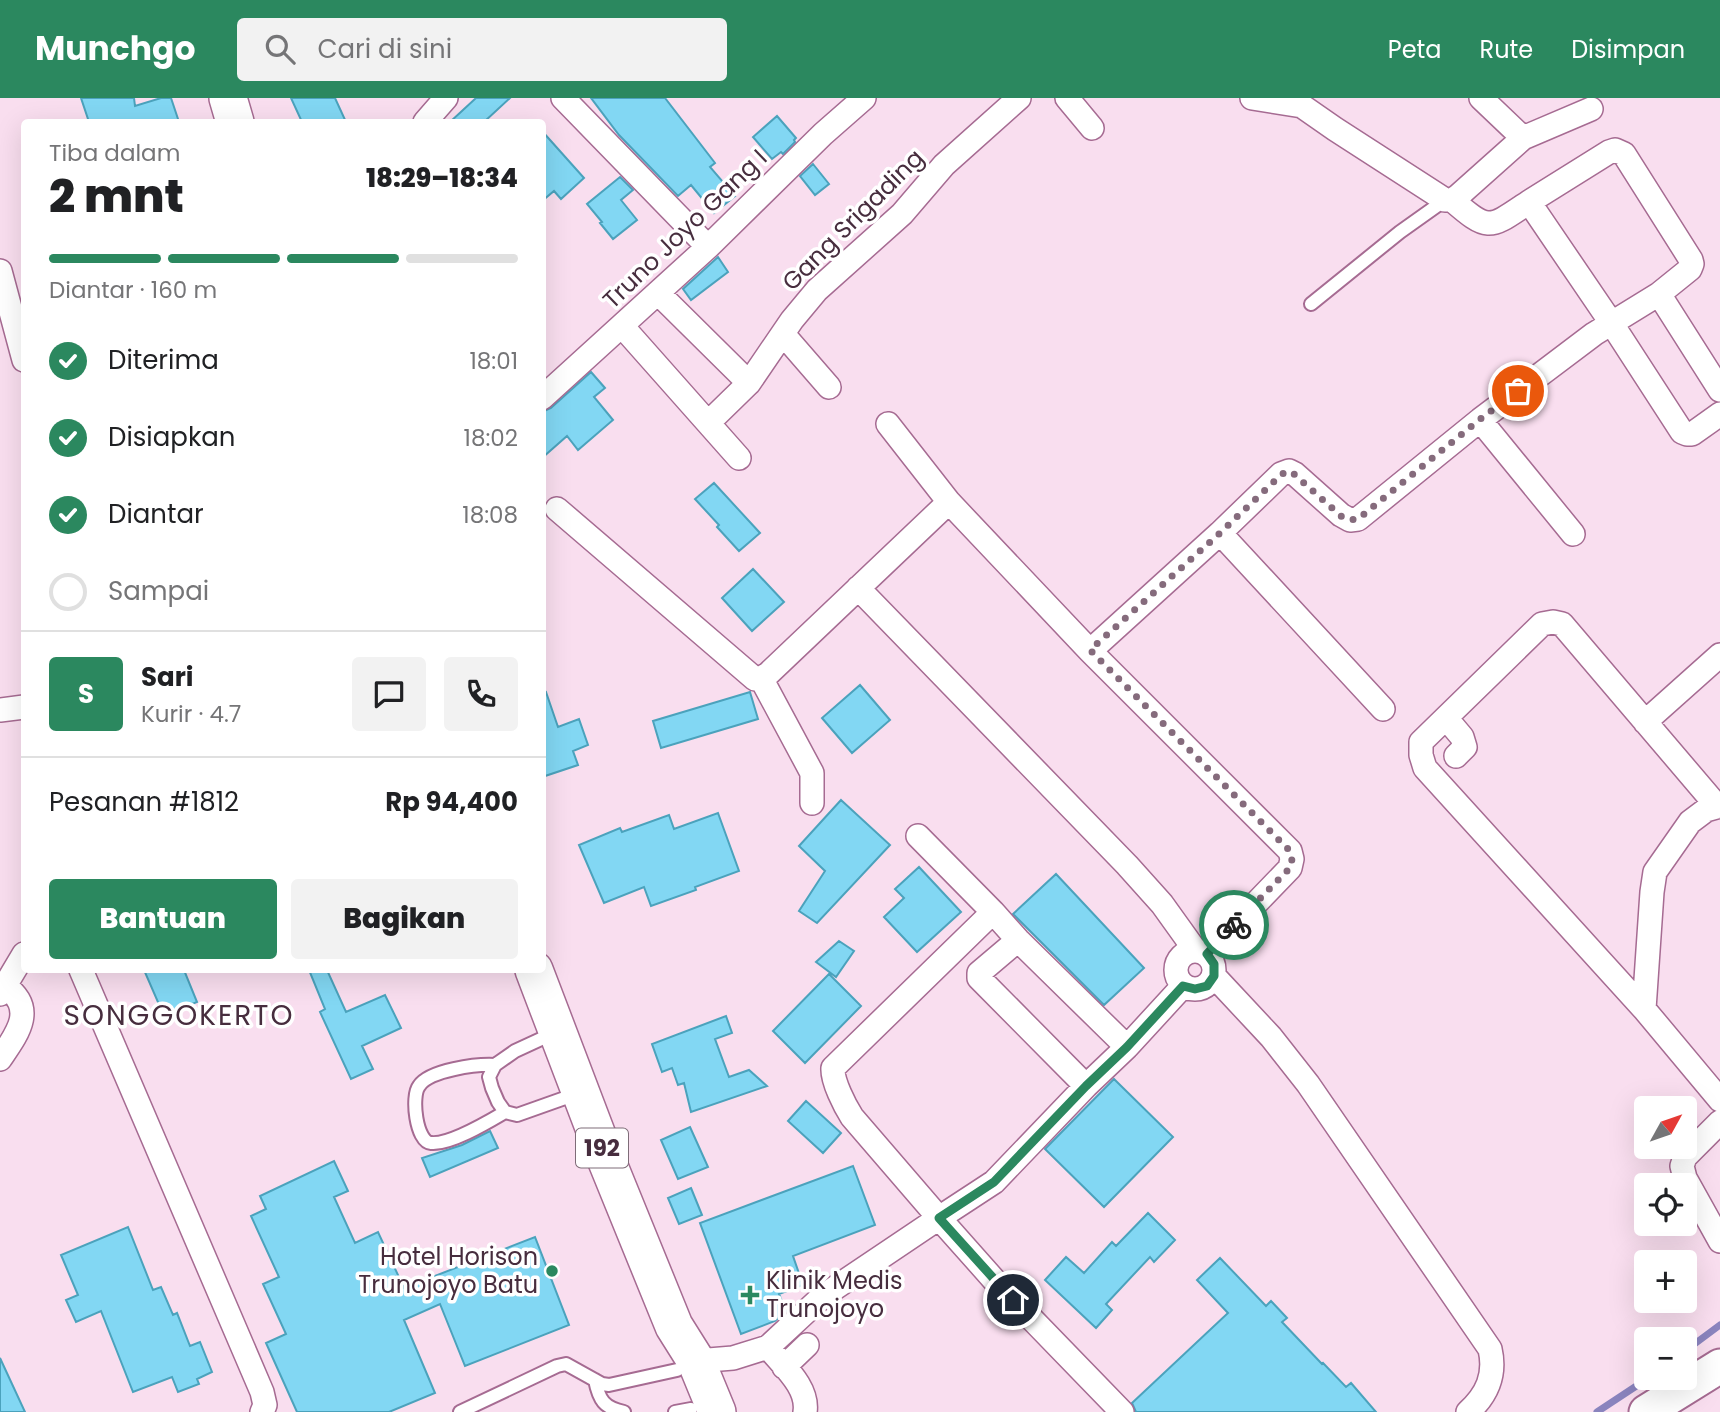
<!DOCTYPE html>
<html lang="id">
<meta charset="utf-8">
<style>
body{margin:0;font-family:Poppins,sans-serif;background:#f2f2f2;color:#202124;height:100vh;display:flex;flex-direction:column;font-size:26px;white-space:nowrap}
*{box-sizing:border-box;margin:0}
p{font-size:23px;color:#757577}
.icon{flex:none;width:38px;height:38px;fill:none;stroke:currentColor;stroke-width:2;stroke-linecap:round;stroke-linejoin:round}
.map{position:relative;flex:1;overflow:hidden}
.sheet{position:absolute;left:21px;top:21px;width:525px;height:854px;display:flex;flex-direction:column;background:#fff;border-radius:7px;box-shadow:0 7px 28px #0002}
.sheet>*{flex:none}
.needle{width:46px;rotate:50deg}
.fabs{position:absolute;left:1634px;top:998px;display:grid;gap:14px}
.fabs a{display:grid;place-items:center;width:63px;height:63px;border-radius:7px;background:#fff;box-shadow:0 7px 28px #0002;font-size:35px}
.pin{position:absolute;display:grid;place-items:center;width:60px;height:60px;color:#fff;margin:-30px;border:4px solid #fff;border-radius:50%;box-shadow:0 2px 7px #0007}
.courier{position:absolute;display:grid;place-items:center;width:70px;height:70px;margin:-35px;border:5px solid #2b885f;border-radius:50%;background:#fff;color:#222;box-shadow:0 2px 9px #0007}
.headline em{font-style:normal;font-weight:800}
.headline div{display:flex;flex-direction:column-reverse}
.headline{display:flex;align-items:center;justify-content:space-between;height:119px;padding:0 28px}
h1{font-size:46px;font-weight:800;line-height:52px}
.bar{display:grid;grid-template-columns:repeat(4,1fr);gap:10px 7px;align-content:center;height:84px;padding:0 28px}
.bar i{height:9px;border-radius:5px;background:#e0e0e0}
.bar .selected{background:#2b885f}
.bar p{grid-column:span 4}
.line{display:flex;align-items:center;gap:18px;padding:0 28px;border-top:2px solid #e0e0e0}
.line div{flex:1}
.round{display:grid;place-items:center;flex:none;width:74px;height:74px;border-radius:7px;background:#f2f2f2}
ol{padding:0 28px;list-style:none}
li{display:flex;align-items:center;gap:21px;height:77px}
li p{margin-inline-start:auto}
li .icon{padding:7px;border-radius:50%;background:#2b885f;color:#fff;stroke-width:4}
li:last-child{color:#757577}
li i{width:38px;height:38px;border:4px solid #e0e0e0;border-radius:50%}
.action{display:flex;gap:14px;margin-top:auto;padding:14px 28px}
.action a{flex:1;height:80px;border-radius:7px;background:#2b885f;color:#fff;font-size:28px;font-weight:800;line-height:80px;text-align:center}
.action a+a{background:#f2f2f2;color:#202124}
header{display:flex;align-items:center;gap:42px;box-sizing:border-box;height:98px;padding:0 35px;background:#2b885f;color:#fff}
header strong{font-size:33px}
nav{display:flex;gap:38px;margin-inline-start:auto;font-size:24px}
.search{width:490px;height:63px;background:#f2f2f2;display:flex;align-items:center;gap:18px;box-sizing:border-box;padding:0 24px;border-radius:7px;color:#757577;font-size:26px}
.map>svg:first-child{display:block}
</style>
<header>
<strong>Munchgo</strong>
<div class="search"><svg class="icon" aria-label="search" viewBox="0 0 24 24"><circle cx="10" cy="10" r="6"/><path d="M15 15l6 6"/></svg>Cari di sini</div>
<nav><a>Peta</a><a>Rute</a><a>Disimpan</a></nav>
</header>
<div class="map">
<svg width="1720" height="1314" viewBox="0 0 1720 1314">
<rect width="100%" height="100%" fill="#f9deef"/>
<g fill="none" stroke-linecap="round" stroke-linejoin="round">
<!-- stream -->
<path stroke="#8a84be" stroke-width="7" d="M 1685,1253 L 1720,1227
M 1597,1314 L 1650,1279"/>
</g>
<!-- building -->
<path fill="#82d7f3" stroke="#4ba2bc" stroke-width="2" d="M 81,0 L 134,0 L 135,8 L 161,0 L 171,0 L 179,24 L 89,24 Z
M 291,0 L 335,0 L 346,24 L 302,24 Z
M 476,0 L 510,0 L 484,24 L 450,24 Z
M 591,0 L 665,0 L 715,65 L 710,69 L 735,98 L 714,115 L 691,87 L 678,98 L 619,37 Z
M 777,18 L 796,40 L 794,42 L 795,44 L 783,56 L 781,54 L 772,61 L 753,39 Z
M 542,33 L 584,80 L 561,101 L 554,93 L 542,103 Z
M 813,66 L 829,86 L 815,97 L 800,78 Z
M 620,79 L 633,92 L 621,102 L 637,122 L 613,141 L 600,125 L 602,124 L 587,106 Z
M 718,159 L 728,174 L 691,202 L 683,191 Z
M 591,274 L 605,290 L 594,299 L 613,322 L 578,352 L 567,338 L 542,360 L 542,314 L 551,310 Z
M 714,385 L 760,435 L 739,453 L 717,429 L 719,427 L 695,401 Z
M 753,471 L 784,504 L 752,533 L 722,500 Z
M 860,587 L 890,622 L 852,655 L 822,620 Z
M 546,594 L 558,629 L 579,621 L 588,647 L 573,653 L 578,667 L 542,679 L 542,595 Z
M 750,594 L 758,621 L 661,650 L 653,623 Z
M 841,702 L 890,747 L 817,825 L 799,813 L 825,773 L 799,748 Z
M 718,715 L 739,773 L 695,789 L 696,792 L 651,808 L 644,789 L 604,805 L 579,747 L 620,730 L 622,734 L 669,717 L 674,731 Z
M 919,769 L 961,814 L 917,854 L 884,819 L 904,800 L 895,791 Z
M 1056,776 L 1144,870 L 1104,907 L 1013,816 Z
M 839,843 L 854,853 L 836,879 L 816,864 Z
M 144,872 L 184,872 L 197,904 L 164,918 Z
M 309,872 L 327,872 L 346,914 L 385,897 L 401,930 L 362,948 L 373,971 L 351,981 L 320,914 L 325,911 Z
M 829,876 L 861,908 L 805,965 L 773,933 Z
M 726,918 L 732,935 L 715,941 L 729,979 L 749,972 L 767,988 L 691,1014 L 684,985 L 678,987 L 672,970 L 662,974 L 652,946 Z
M 1114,981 L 1173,1039 L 1104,1109 L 1045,1051 Z
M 806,1003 L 841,1035 L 823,1055 L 788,1023 Z
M 690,1029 L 708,1069 L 678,1081 L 661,1042 Z
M 490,1033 L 498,1050 L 430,1079 L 422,1060 L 462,1047 Z
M 334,1063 L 348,1093 L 334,1099 L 355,1145 L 378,1134 L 404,1190 L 535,1139 L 569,1227 L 465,1268 L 440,1206 L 404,1222 L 435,1295 L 389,1314 L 297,1314 L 266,1245 L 286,1236 L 263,1186 L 279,1179 L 251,1118 L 266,1111 L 260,1098 Z
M 853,1068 L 875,1127 L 793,1158 L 803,1187 L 779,1196 L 786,1213 L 775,1223 L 741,1236 L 700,1125 Z
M 691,1090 L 702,1117 L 679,1126 L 668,1100 Z
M 1148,1115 L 1175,1142 L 1154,1164 L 1150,1159 L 1106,1206 L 1112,1212 L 1096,1230 L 1045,1182 L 1066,1159 L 1084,1175 L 1112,1144 L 1116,1148 Z
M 128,1129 L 153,1192 L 161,1189 L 173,1217 L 177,1215 L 190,1248 L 200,1244 L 212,1274 L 197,1281 L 199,1286 L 178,1294 L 172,1279 L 133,1294 L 101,1213 L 76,1224 L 66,1202 L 78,1197 L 61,1157 Z
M 1220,1160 L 1266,1208 L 1271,1203 L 1287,1220 L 1282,1224 L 1322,1266 L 1323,1265 L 1346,1289 L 1351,1285 L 1376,1314 L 1136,1314 L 1132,1305 L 1228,1215 L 1197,1182 Z
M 0,1260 L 25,1314 L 0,1314 Z"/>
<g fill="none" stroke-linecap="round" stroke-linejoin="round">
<defs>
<path id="lane" d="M 1311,206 L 1400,134 L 1445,102
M 554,935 L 515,953 L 495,967 L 489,979 L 492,990 L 498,1004 L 505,1014 L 517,1017 L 579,995
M 495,967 C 477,966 429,972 419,988 C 411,998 416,1044 431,1045 C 450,1047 488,1024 505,1014
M 595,1282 C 599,1302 604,1310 624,1314
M 460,1314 L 557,1268 L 566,1266 L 602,1286 L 609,1287 L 677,1272
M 675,1314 L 691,1311"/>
<path id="street" d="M 563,0 L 708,149
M 1067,0 L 1092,30
M 1252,0 L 1302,8 L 1335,31 L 1445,102 L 1452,102 L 1458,98 L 1523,40 L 1591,11
M 1481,0 L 1523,40
M 425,24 L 446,0
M 1452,102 C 1489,134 1489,131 1529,104
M 0,173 L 24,262
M 658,195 L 749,285
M 622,228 L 739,360
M 783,236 L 829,289
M 1720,292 L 1659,196 L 1690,171 L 1692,166 L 1691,162 L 1624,56 L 1615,52 L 1609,54 L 1529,104 L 1612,226 L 1682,334 L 1687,336 L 1692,336 L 1720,316
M 542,300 L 708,149 L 823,36 L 864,0
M 1480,322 L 1573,436
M 709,324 L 749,285 L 792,222 L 817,192 L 902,116 L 944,67 L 1019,0
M 888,326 L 949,404
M 557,411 L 755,581 L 761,580 L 768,576 L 949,404 L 1090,553
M 1220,435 L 1383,611
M 858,490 L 1127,767 L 1162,806 L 1195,852
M 761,580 L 812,675 L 812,705
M 0,612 L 24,609
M 1446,620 L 1462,639 L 1465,649 L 1456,658
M 1645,624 L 1720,557
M 1717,708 L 1562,526 L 1553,524 L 1542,526 L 1421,644 L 1421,657 L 1425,670 L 1644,911 L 1720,1002
M 918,738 L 993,814 L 1018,842 L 1127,949
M 1018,842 L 979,875 L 979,880 L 1086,988
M1176 872a19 19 0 1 1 38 0a19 19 0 1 1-38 0Z
M 1207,856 L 1290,770 L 1292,761 L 1290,753 L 1090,553 L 1220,435 L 1281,376 L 1289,373 L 1295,376 L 1341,417 L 1350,422 L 1358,421 L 1480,322 L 1594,236 L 1659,196
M 81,872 L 262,1294 L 265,1307 L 262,1314
M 1214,878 L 1271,939 L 1308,986 L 1490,1251 C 1496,1277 1487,1297 1468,1314
M 0,896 L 24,856
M 1644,911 L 1652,794 L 1655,774 L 1690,724 L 1706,712 L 1720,708
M 0,961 C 17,936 37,911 5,888
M 1720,1024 L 1685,1059 L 1682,1068 L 1685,1080 L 1720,1143
M 768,1249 C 782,1267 809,1289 805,1314
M 696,1263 L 733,1260 L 768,1249 L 823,1198 L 939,1120 L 852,1019 C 845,1008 832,983 833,970 L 993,814
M 784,1269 L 807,1247
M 1122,1314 L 995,1183 L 939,1120 L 994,1084 L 1086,988 L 1127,949 L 1183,888"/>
<path id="secondary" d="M 1646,1314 L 1720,1268"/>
<path id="primary" d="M 228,0 L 235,24
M 534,872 L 606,1061 L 674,1228 L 696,1263 L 717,1314"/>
</defs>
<!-- lane casing -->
<use href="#lane" stroke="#a66b92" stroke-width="16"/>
<!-- street casing -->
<use href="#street" stroke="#a66b92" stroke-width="26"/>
<!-- secondary casing -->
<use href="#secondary" stroke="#a66b92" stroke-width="37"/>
<!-- primary casing -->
<use href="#primary" stroke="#a66b92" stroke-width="40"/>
<!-- lane -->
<use href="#lane" stroke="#fff" stroke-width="12"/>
<!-- street -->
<use href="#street" stroke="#fff" stroke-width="23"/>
<!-- secondary -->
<use href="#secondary" stroke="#fff" stroke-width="33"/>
<!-- primary -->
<use href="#primary" stroke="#fff" stroke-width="37"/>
</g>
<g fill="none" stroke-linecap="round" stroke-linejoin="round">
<!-- done -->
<path stroke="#856b7c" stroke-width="7" stroke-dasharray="0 12.6" d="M 1234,827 L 1290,770 L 1292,761 L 1290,753 L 1090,552 L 1220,435 L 1282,376 L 1289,373 L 1294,376 L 1341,418 L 1350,422 L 1358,421 L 1479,322 L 1518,293"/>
<!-- route -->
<path stroke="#2b885f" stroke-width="9" d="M 1013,1202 L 939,1120 L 994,1084 L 1086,988 L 1127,949 L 1183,888 L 1195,891 L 1207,888 L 1214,878 L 1214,866 L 1207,856 L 1234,827"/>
</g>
<!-- markers -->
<g fill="#2b885f" stroke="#fff" stroke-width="2.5">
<circle cx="552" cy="1173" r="7"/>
<path d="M746.5 1186.5h7v7h7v7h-7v7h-7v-7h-7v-7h7z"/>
</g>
<g text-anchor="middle" stroke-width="7" stroke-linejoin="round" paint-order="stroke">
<!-- shield labels -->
<rect fill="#fff" stroke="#7e6c78" stroke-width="2" x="576" y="1030.5" width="52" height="39" rx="5"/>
<g font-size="23" font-weight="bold" fill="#472d3e">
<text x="602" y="1058">192</text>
</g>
<!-- street labels -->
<g font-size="24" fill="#472d3e" stroke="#fff">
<text transform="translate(853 122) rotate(-45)" y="8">Gang Srigading</text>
<text transform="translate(685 131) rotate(-44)" y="8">Truno Joyo Gang I</text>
</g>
<!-- poi labels -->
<g font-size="24" fill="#472d3e" stroke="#fff" text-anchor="end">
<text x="538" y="1167">Hotel Horison<tspan x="538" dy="28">Trunojoyo Batu</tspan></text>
<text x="766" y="1191" text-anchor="start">Klinik Medis<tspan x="766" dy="28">Trunojoyo</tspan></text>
</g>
<!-- quarter labels -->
<g font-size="28" letter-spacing="2" fill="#472d3e" stroke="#fff">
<text x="179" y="927">SONGGOKERTO</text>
</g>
</g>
</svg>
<div class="fabs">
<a><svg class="needle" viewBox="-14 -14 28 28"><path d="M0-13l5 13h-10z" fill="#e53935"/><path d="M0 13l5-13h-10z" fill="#757577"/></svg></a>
<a><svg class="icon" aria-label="locate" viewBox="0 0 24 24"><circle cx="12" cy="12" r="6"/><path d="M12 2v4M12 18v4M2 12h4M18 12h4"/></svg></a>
<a>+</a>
<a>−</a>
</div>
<div class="pin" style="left:1518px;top:293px;background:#ea580c"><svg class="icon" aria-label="bag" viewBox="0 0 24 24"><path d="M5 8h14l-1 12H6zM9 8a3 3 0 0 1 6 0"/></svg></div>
<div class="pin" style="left:1013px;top:1202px;background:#1f2937"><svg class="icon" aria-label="home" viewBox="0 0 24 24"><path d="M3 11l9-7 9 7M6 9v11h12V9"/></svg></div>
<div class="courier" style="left:1234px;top:827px"><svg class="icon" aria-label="bike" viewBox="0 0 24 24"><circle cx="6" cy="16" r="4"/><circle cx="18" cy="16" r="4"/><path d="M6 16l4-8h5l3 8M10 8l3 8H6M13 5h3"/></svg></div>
<section class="sheet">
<div class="headline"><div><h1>2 mnt</h1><p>Tiba dalam</p></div><em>18:29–18:34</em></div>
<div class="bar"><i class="selected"></i><i class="selected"></i><i class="selected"></i><i></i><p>Diantar · 160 m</p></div>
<ol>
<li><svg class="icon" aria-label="check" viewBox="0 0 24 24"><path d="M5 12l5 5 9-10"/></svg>Diterima<p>18:01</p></li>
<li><svg class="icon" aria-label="check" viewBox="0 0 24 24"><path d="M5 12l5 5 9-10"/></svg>Disiapkan<p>18:02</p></li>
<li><svg class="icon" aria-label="check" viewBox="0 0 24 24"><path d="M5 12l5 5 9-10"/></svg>Diantar<p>18:08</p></li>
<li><i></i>Sampai</li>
</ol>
<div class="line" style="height:126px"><b class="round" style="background:#2b885f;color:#fff">S</b><div><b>Sari</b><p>Kurir · 4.7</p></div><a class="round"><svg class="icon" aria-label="chat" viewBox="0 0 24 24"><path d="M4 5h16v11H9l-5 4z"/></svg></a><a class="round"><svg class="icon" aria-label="phone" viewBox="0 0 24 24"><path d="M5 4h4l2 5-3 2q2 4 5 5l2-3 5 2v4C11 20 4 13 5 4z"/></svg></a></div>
<div class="line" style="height:91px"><div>Pesanan #1812</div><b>Rp 94,400</b></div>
<div class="action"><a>Bantuan</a><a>Bagikan</a></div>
</section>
</div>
